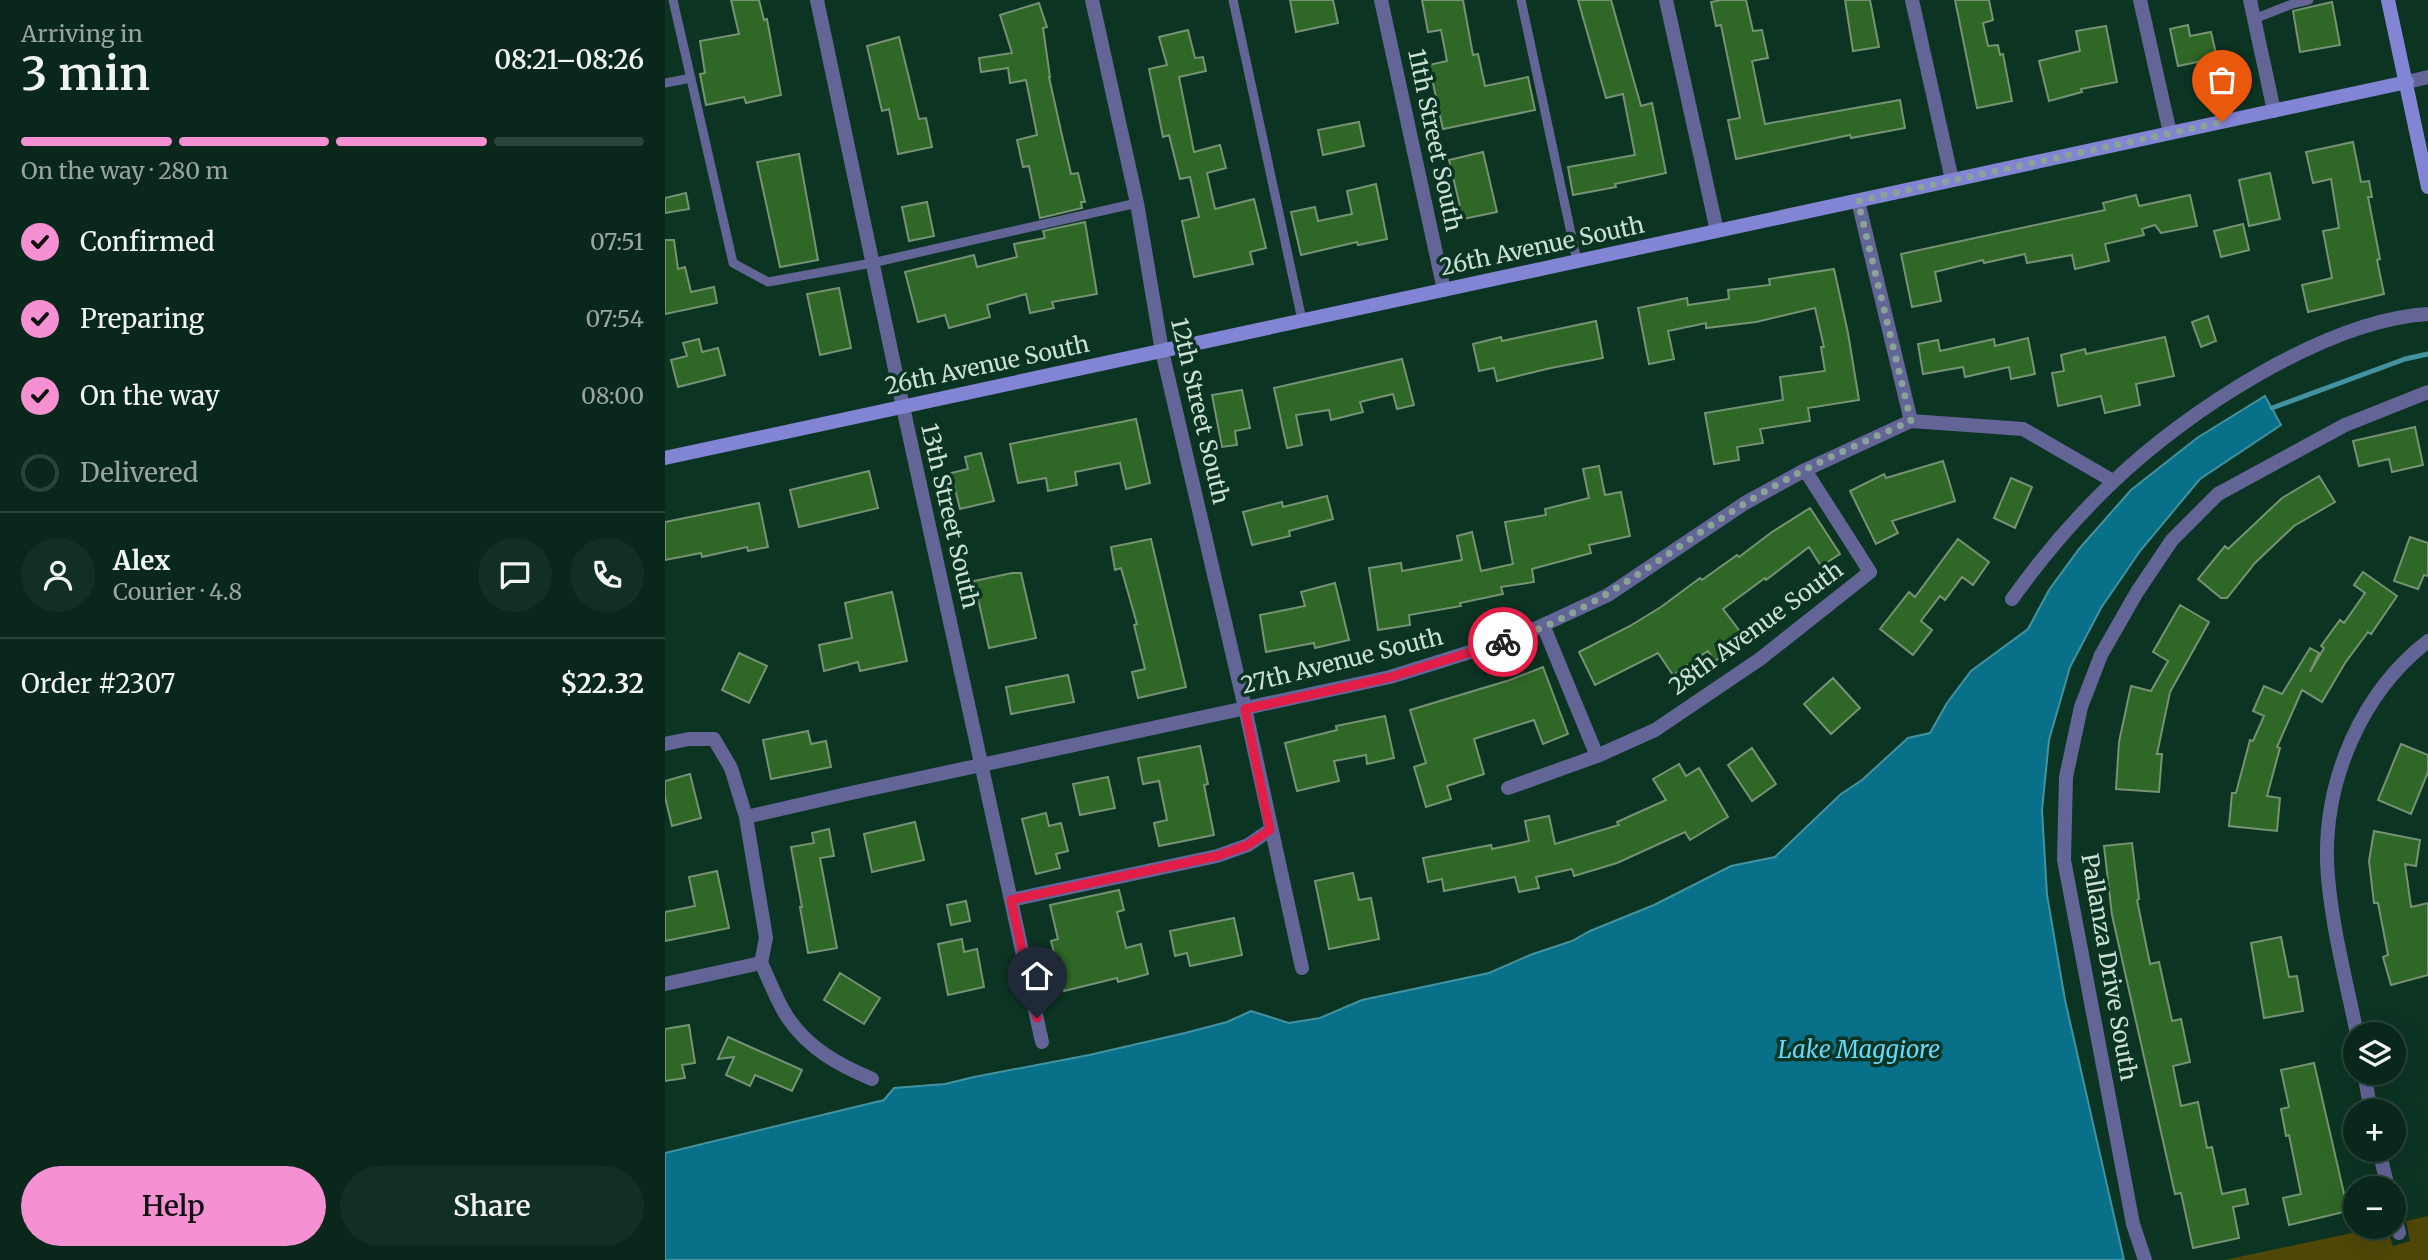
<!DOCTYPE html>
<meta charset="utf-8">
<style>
body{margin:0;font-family:Merriweather,serif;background:#122f23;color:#f1f3f6;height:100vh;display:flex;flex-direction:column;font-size:26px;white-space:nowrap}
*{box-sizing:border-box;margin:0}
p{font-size:23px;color:#99a5a2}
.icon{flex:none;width:38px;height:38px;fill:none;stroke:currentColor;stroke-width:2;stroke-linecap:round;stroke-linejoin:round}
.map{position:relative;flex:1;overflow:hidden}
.panel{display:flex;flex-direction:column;background:#09271a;width:665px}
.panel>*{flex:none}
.fabs{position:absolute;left:1678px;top:1022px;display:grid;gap:14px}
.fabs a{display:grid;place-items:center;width:63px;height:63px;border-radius:50%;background:#09271a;box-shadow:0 7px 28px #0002,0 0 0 2px #294439;font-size:35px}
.pin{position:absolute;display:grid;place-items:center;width:60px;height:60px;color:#fff;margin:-72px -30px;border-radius:50% 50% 50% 0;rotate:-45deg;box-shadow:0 0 7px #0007}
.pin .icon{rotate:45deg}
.courier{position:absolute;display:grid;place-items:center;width:70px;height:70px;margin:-35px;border:5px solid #e11d48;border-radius:50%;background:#fff;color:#222;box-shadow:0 2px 9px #0007}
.head em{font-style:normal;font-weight:600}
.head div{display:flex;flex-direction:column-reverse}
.head{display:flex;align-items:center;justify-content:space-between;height:119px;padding:0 21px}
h1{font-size:46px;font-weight:600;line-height:52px}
.bar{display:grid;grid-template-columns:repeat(4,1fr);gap:10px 7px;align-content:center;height:84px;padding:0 21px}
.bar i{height:9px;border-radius:5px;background:#294439}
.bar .active{background:#f591d2}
.bar p{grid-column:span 4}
.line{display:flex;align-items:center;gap:18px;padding:0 21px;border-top:2px solid #294439}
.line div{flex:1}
.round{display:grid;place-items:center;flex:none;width:74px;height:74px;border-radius:37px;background:#122f23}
ol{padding:0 21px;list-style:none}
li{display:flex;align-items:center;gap:21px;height:77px}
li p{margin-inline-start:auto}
li .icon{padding:7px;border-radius:50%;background:#f591d2;color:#111;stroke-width:4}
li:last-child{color:#99a5a2}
li i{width:38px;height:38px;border:4px solid #294439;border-radius:50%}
.action{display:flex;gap:14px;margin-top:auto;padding:14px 21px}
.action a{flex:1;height:80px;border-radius:42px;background:#f591d2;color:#111;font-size:28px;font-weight:600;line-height:80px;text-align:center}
.action a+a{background:#122f23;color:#f1f3f6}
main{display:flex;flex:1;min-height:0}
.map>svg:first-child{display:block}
</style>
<main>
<section class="panel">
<div class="head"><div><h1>3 min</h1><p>Arriving in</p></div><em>08:21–08:26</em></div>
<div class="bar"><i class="active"></i><i class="active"></i><i class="active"></i><i></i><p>On the way · 280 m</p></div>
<ol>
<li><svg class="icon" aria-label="check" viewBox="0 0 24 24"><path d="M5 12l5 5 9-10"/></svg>Confirmed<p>07:51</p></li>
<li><svg class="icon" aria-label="check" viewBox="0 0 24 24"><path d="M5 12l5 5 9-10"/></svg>Preparing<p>07:54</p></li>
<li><svg class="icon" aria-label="check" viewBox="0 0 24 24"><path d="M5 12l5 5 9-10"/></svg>On the way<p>08:00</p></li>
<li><i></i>Delivered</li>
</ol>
<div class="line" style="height:126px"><a class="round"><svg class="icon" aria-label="person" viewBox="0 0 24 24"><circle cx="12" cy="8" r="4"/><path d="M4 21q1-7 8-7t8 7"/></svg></a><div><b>Alex</b><p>Courier · 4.8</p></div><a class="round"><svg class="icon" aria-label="chat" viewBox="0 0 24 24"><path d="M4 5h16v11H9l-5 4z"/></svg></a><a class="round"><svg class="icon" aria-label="phone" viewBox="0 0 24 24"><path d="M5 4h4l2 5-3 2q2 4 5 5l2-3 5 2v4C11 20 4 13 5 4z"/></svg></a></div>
<div class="line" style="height:91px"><div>Order #2307</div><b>$22.32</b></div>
<div class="action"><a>Help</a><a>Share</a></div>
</section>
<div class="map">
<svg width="1763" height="1260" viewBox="0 0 1763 1260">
<rect width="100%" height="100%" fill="#0c3423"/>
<!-- green -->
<path fill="#504808" d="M 1763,1216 L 1763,1260 L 1560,1260 L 1715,1227 L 1722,1227 L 1728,1246 L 1745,1241 L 1741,1221 Z"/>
<!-- water -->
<path fill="#087089" stroke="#4392a0" stroke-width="2" d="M 1600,396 L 1616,425 L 1535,479 L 1475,551 L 1436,608 L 1405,667 L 1384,740 L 1377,810 L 1382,895 L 1400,1000 L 1459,1260 L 0,1260 L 0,1153 L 219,1100 L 229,1088 L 280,1084 L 309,1077 L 424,1055 L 520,1033 L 562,1022 L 586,1011 L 624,1023 L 655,1018 L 697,1000 L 824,973 L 865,955 L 907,941 L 925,931 L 989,905 L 1066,866 L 1110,857 L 1176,794 L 1197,780 L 1243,738 L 1265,733 L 1282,703 L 1306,671 L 1363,629 L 1384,590 L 1414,549 L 1466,490 L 1532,438 Z"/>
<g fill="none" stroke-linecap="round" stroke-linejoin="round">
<!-- stream -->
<path stroke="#4392a0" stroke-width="5" d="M 1607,408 L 1740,359 L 1763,354"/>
</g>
<!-- building -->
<path fill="#2e6726" stroke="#779273" stroke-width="2" d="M 66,0 L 94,0 L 99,20 L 102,19 L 116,95 L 81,103 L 79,97 L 41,105 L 35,74 L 40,73 L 35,41 L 74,34 Z
M 625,0 L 668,0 L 673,23 L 631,32 Z
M 757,0 L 798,0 L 808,55 L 813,54 L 820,86 L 863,77 L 870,110 L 778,129 L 764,65 L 782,61 L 776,30 L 763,32 Z
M 913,0 L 946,0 L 976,106 L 987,103 L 1001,173 L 950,184 L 951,187 L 908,195 L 903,167 L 970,155 L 958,94 L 941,98 Z
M 1056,0 L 1081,0 L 1088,31 L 1097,30 L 1103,58 L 1087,61 L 1100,124 L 1235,100 L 1240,128 L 1186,138 L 1185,135 L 1071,159 L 1063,120 L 1075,118 L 1056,25 L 1051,26 L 1046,2 Z
M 1180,0 L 1205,0 L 1214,47 L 1188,51 Z
M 1290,0 L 1324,0 L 1328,20 L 1318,23 L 1323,46 L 1333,45 L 1335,55 L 1338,54 L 1347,101 L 1312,108 Z
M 1667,2 L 1675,45 L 1635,52 L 1628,11 Z
M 374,3 L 382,27 L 378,28 L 385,77 L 384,77 L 396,131 L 406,174 L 413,173 L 420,202 L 416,202 L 417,208 L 375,218 L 364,166 L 358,167 L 352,140 L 372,135 L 361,80 L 345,83 L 343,68 L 316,72 L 314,58 L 347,53 L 335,15 Z
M 1523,25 L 1525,36 L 1546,32 L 1552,58 L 1513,66 L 1505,29 Z
M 1441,26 L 1452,82 L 1416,89 L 1417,92 L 1384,101 L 1374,61 L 1415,51 L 1411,31 Z
M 523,30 L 530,58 L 538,57 L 541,71 L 514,77 L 529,152 L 555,145 L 561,168 L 542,173 L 550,209 L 589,199 L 601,248 L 585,252 L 588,264 L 529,277 L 517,221 L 534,217 L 525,177 L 515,179 L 504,135 L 498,137 L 484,69 L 502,65 L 494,37 Z
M 234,37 L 254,119 L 261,118 L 267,147 L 233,154 L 224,109 L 217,111 L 202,46 Z
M 694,122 L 699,146 L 658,155 L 653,130 Z
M 1688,142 L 1696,182 L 1704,181 L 1707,197 L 1703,197 L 1715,259 L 1712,260 L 1719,294 L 1643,312 L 1637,285 L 1667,278 L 1658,231 L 1674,228 L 1666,179 L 1648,183 L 1641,152 Z
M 818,152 L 832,212 L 798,219 L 784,160 Z
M 134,154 L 153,260 L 115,267 L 92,162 Z
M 1605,173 L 1615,219 L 1584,226 L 1574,180 Z
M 711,184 L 722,239 L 693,245 L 692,242 L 636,255 L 626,212 L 650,207 L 653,221 L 687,214 L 682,191 Z
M 21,193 L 24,209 L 0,213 L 0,198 Z
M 1471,195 L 1474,206 L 1525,195 L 1532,226 L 1496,233 L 1490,225 L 1477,229 L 1479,235 L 1440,244 L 1444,261 L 1410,269 L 1407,255 L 1362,263 L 1360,254 L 1319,263 L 1318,260 L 1270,272 L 1276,301 L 1247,307 L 1236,254 L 1440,210 L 1438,203 Z
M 262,202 L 269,236 L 244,241 L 237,207 Z
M 420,222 L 432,294 L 387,302 L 389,308 L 365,313 L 361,294 L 322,305 L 325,317 L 284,328 L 280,315 L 253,322 L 240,272 L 309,255 L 312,267 L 352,257 L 349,244 L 380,238 L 378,231 Z
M 1578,224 L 1584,250 L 1556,257 L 1549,231 Z
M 0,240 L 9,240 L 13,269 L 20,267 L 26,292 L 49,287 L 52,303 L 0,314 Z
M 1169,269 L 1183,333 L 1194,400 L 1143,408 L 1145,421 L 1095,429 L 1098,443 L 1072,447 L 1074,460 L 1049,464 L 1040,413 L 1118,400 L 1115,377 L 1160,371 L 1156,347 L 1159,347 L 1150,308 L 1091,322 L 1041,328 L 1041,323 L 1003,331 L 1009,359 L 984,364 L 973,308 L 1022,298 L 1023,305 L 1064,299 L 1063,290 L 1105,285 L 1104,279 Z
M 174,288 L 186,348 L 155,355 L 142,294 Z
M 1543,316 L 1551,341 L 1536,347 L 1527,322 Z
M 931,321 L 938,358 L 886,368 L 832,381 L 829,368 L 814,371 L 808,344 L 836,337 L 837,341 Z
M 1500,337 L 1509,376 L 1471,384 L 1475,405 L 1440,413 L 1436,396 L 1393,406 L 1387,373 L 1399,371 L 1396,355 L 1420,349 L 1421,354 Z
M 1363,338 L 1370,374 L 1346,379 L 1344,367 L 1300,377 L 1298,367 L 1258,374 L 1253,344 L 1273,340 L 1275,351 L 1329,339 L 1330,346 Z
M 34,339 L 37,352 L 53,348 L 60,375 L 13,387 L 6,360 L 22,356 L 18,343 Z
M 737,359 L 749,405 L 732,409 L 728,394 L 695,402 L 698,412 L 666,420 L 664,410 L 631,415 L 637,445 L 622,448 L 609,388 Z
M 577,390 L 585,428 L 570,431 L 572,445 L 557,447 L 547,395 Z
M 471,419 L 485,483 L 461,489 L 455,463 L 410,472 L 412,485 L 383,491 L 381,478 L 353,483 L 345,444 Z
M 1750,427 L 1758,465 L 1727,472 L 1724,459 L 1694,466 L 1688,441 Z
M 316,453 L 329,501 L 295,509 L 286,473 L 303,469 L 300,457 Z
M 1278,461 L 1290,501 L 1227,521 L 1233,533 L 1211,544 L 1185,491 L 1219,474 L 1221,478 Z
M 934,466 L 940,495 L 956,492 L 965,536 L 924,545 L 926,553 L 867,569 L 869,582 L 836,587 L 838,594 L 795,603 L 796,606 L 744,615 L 745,625 L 713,630 L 704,568 L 736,563 L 737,571 L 797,560 L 792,536 L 807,532 L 816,571 L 848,564 L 840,522 L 881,515 L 880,509 L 924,498 L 918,469 Z
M 204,471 L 213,508 L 134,527 L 125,490 Z
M 1654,476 L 1670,502 L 1629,526 L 1590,563 L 1562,598 L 1556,598 L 1533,579 L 1560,546 L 1563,549 L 1617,498 Z
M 1346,478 L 1367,487 L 1350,528 L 1329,518 Z
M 662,496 L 668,519 L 624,531 L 625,536 L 587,545 L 578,512 L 617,502 L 618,507 Z
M 94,503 L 103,547 L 83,551 L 82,547 L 37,557 L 36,553 L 0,560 L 0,522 Z
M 1145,508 L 1175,554 L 1156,566 L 1144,547 L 1101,580 L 1100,578 L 1058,609 L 1080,638 L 1050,661 L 1043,651 L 1008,675 L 993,653 L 930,685 L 914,652 L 965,626 L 996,607 L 1035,578 L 1037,580 L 1072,555 L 1074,557 L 1107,532 Z
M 1745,537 L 1763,543 L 1763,576 L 1759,575 L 1753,589 L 1729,581 Z
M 486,539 L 521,687 L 473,698 L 467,672 L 480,669 L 469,625 L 472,624 L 456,568 L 450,570 L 446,547 Z
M 1293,539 L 1324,562 L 1308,585 L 1297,577 L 1280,600 L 1275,596 L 1256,621 L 1267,630 L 1248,655 L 1215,629 L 1244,592 L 1250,597 Z
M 1698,572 L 1732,596 L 1706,634 L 1703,632 L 1680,663 L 1657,702 L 1637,690 L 1612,747 L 1615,748 L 1602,796 L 1615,798 L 1612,831 L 1564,826 L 1567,793 L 1571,793 L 1585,740 L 1588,741 L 1599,716 L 1588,711 L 1599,686 L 1617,694 L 1645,648 L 1654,653 L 1645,672 L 1659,648 L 1656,646 L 1675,620 L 1679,623 L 1700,593 L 1689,585 Z
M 347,573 L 356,573 L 371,638 L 324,648 L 309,581 Z
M 670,583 L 684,640 L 650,648 L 649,643 L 601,652 L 595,615 L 640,606 L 636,592 Z
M 227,592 L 242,661 L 195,671 L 193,662 L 159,671 L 154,645 L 187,638 L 180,603 Z
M 1515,605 L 1544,622 L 1505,692 L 1492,754 L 1497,754 L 1494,792 L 1451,789 L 1454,742 L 1466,686 L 1486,691 L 1503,661 L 1488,652 Z
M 74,653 L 102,666 L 84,703 L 57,690 Z
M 878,667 L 903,734 L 878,744 L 869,720 L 809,739 L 819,774 L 782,786 L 786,799 L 761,807 L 749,767 L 761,763 L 745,710 L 845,680 Z
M 403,675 L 409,702 L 346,714 L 341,687 Z
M 1168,678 L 1195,708 L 1166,734 L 1139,704 Z
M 720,716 L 729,758 L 702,764 L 701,755 L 669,761 L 674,781 L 632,791 L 620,743 L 672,730 L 671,726 Z
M 143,731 L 146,744 L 161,741 L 166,767 L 106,779 L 98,740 Z
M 1736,744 L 1763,755 L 1763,772 L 1746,814 L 1713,800 Z
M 535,746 L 543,784 L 539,785 L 549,835 L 494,846 L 489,823 L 502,820 L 494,781 L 478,784 L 473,758 Z
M 1087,748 L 1111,784 L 1087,801 L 1063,765 Z
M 1014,764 L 1021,776 L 1034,768 L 1063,817 L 1025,840 L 1020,832 L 952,863 L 909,876 L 907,869 L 871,877 L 874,888 L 854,892 L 850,877 L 779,891 L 777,879 L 763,882 L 758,858 L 826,845 L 827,849 L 864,841 L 860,821 L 884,816 L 890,844 L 954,825 L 952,822 L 1001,800 L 988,779 Z
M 25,774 L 36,818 L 7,826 L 0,797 L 0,781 Z
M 443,777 L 450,808 L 415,815 L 408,784 Z
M 381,813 L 384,826 L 396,823 L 403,851 L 391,854 L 395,868 L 371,874 L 357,819 Z
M 250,822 L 259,860 L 207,872 L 199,834 Z
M 164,829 L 169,856 L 155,858 L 172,948 L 143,953 L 135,907 L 137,907 L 126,847 L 149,843 L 147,833 Z
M 1709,831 L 1755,840 L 1751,866 L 1740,864 L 1746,907 L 1763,903 L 1763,975 L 1726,985 L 1718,957 L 1723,955 L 1713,903 L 1709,903 L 1704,861 Z
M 1467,843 L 1474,899 L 1472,900 L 1485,964 L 1494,962 L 1507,1021 L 1516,1019 L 1525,1062 L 1508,1066 L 1516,1106 L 1533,1102 L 1542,1148 L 1547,1147 L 1557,1194 L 1580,1189 L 1583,1204 L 1568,1207 L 1574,1238 L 1528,1248 L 1516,1193 L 1510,1194 L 1447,915 L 1439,846 Z
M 52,871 L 64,928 L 0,941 L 0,912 L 30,906 L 24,877 Z
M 688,873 L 694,900 L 706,898 L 714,939 L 664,949 L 650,881 Z
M 454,890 L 459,910 L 452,912 L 461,948 L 476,944 L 483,974 L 453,982 L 452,978 L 399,991 L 386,941 L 393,939 L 385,905 Z
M 301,901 L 305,921 L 286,925 L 282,905 Z
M 569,918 L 577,955 L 525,966 L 522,953 L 510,956 L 505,931 Z
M 1616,937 L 1624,977 L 1632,976 L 1638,1011 L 1599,1018 L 1586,943 Z
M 297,939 L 299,952 L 312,949 L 319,987 L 283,995 L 273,944 Z
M 175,973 L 215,998 L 199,1024 L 159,1000 Z
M 24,1025 L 30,1063 L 17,1065 L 20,1078 L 0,1081 L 0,1029 Z
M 63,1037 L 137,1070 L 127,1091 L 90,1075 L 85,1086 L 61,1075 L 69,1057 L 53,1059 Z
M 1649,1063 L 1683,1211 L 1624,1225 L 1618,1198 L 1636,1194 L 1624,1135 L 1621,1136 L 1616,1109 L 1624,1107 L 1616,1070 Z"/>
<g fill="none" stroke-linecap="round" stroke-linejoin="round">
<!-- lane -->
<path stroke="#636597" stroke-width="9" d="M 8,0 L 68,263 L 103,282 L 207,263 L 472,203
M 568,0 L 637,320
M 856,0 L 912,261
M 1589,19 L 1627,4 L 1644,0
M 0,83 L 26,78"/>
<!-- street -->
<path stroke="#636597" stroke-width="14" d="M 152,0 L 238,407 L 377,1042
M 427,0 L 472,203 L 497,351 L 580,708 L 637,968
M 716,0 L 779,290
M 1001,0 L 1052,231
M 1247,0 L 1287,180
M 1475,0 L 1505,133
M 1585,0 L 1609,111
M 1742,82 L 1763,77
M 1193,201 L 1246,421
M 1347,599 C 1377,557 1411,517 1448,482 C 1520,412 1661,320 1763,314
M 878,625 L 932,756
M 0,744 L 24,739 L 49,739 L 66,768 L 81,817 L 101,938 L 96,963
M 843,788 L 932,756 L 990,730 L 1095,659 L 1205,572 L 1140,470
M 81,817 L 186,793 L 725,677 L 850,638 L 943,595 L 1080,503 L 1140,470 L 1246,421 L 1358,429 L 1448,481
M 346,900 L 552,856 L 583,845 L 605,830
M 0,984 L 96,963 C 105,981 112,1002 123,1018 C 144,1049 174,1065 207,1079
M 1692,1034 C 1681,980 1664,916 1662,861 C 1660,778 1697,692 1763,641
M 1699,1073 L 1706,1111
M 1714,1150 L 1723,1188
M 1729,1213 L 1734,1233
M 1480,1260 L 1468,1224 L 1399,860 L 1401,777 L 1416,707 L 1436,655 L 1472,592 L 1507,540 L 1553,494 L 1680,425 L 1763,392"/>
<!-- secondary -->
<path stroke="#8284d4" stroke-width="14" d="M 1723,0 L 1763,187
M 0,458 L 1742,82"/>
</g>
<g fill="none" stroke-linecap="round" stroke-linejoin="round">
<!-- done -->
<path stroke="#89a497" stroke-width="7" stroke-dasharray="0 12.6" d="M 838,642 C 928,614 1000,553 1079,504 C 1131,471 1189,446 1246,421 L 1193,201 L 1557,122"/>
<!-- route -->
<path stroke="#e11d48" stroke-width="9" d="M 372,1018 L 346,900 L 552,856 L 583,845 L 605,830 L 580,709 L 726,677 L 838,642"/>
</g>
<g text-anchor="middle" stroke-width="7" stroke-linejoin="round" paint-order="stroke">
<!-- street labels -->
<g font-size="23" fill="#cce1d5" stroke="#0c3423">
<text transform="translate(770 140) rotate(78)" y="8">11th Street South</text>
<text transform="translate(877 246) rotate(-12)" y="8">26th Avenue South</text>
<text transform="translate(322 365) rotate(-12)" y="8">26th Avenue South</text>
<text transform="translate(535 411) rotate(77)" y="8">12th Street South</text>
<text transform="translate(285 516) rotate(77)" y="8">13th Street South</text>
<text transform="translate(1091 628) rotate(-36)" y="8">28th Avenue South</text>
<text transform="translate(677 661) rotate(-14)" y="8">27th Avenue South</text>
<text transform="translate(1444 967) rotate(80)" y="8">Pallanza Drive South</text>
</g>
<!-- water labels -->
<g font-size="24" font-style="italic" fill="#64d7fb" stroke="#0c3423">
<text x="1194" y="1058">Lake Maggiore</text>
</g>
</g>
</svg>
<div class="fabs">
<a><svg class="icon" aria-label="layers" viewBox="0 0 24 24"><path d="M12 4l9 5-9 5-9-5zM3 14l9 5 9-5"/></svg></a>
<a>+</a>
<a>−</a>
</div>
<div class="pin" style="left:1557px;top:122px;background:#ea580c"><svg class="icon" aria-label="bag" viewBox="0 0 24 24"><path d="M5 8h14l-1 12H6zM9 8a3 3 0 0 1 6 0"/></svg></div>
<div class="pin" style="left:372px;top:1018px;background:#1f2937"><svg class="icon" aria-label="home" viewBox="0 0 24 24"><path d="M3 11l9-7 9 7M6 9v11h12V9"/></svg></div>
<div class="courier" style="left:838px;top:642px"><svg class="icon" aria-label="bike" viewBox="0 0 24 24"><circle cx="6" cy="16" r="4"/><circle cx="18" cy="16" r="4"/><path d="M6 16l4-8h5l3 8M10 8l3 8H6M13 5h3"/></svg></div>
</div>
</main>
